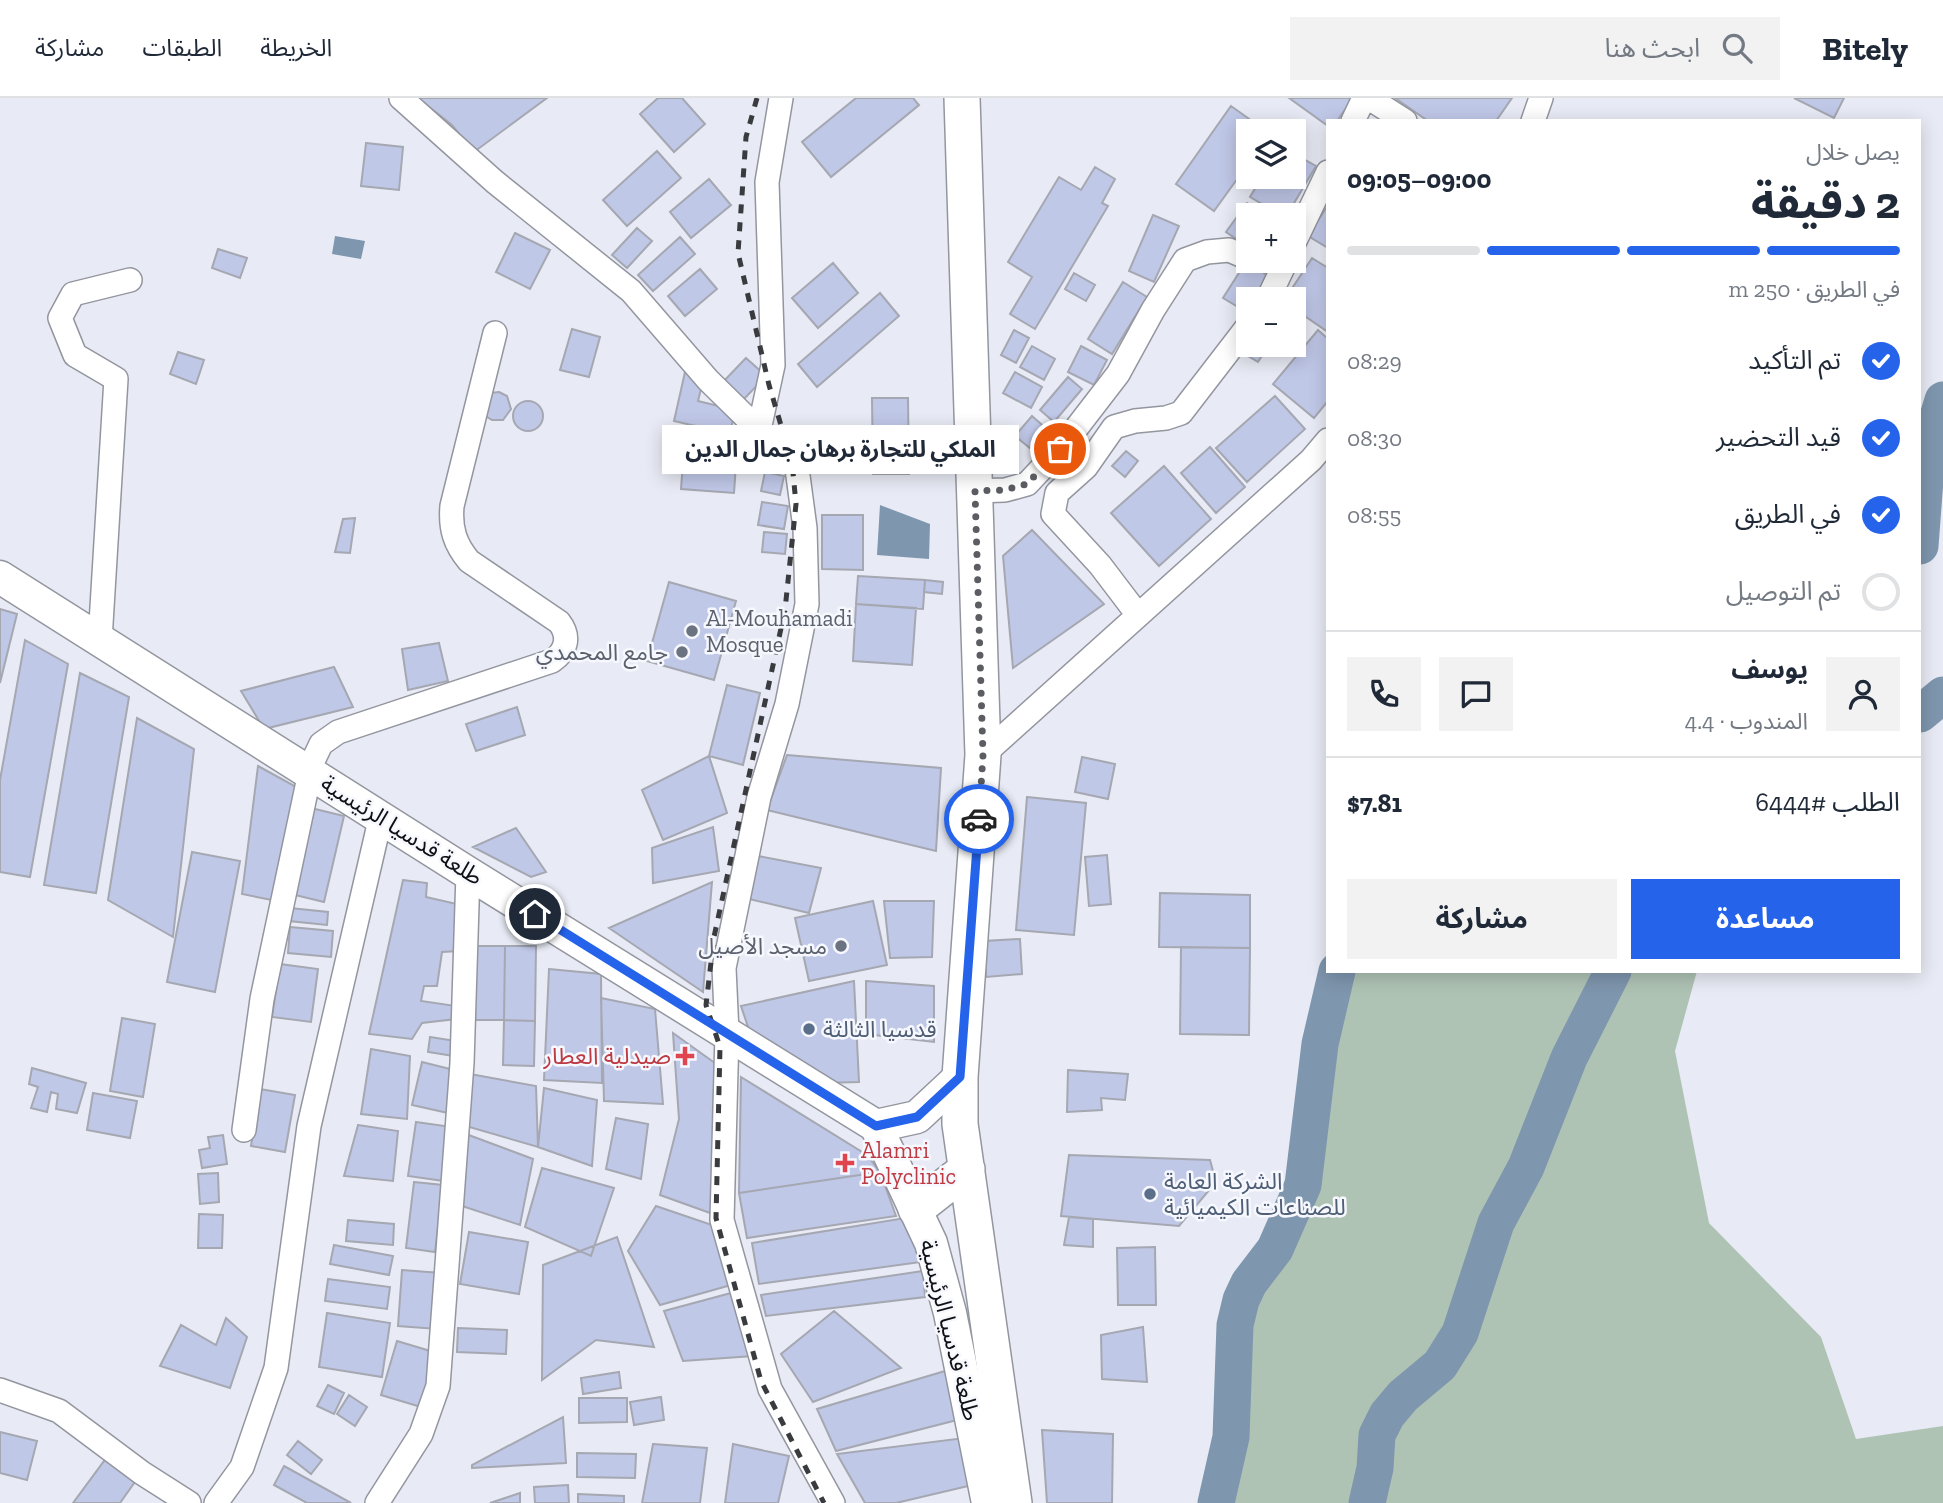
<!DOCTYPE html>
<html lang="ar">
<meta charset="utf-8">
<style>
body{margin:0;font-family:"Zilla Slab","Noto Sans Arabic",serif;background:#f2f2f3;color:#1f2937;direction:rtl;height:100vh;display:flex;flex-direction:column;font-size:26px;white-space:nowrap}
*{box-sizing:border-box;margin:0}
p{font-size:23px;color:#747a83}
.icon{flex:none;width:38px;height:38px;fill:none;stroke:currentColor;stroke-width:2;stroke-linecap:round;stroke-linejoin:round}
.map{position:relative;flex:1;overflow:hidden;direction:ltr}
.sheet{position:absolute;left:1326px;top:21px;width:595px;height:854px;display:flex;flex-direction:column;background:#fff;border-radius:0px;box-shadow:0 4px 18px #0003;direction:rtl}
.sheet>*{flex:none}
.fabs{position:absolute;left:1236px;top:21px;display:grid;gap:14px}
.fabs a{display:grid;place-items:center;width:70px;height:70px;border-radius:0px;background:#fff;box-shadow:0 4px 18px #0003;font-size:35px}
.pin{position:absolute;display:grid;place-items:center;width:60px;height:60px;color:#fff;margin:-30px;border:4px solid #fff;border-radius:50%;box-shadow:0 2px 7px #0007}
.courier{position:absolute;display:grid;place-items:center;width:70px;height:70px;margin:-35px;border:5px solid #2563eb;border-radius:50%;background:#fff;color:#222;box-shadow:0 2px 9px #0007}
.bubble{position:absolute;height:49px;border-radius:0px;background:#fff;box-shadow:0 4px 18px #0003;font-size:23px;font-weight:700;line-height:49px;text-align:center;direction:rtl}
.head em{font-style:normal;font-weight:700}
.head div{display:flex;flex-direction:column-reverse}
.head{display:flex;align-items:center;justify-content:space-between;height:119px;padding:0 21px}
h1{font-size:46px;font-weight:700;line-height:52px}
.bar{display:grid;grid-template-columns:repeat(4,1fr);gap:10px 7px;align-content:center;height:84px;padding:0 21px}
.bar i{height:9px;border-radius:5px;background:#e0e1e3}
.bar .current{background:#2563eb}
.bar p{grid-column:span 4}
.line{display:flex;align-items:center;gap:18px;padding:0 21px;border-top:2px solid #e0e1e3}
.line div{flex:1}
.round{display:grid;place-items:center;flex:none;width:74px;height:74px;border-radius:0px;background:#f2f2f3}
ol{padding:0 21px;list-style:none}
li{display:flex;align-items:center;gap:21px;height:77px}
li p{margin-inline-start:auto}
li .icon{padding:7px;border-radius:50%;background:#2563eb;color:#fff;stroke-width:4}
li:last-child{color:#747a83}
li i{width:38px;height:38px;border:4px solid #e0e1e3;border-radius:50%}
.button{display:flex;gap:14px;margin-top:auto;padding:14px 21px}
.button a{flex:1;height:80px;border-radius:0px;background:#2563eb;color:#fff;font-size:28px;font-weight:700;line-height:80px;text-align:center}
.button a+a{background:#f2f2f3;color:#1f2937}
header{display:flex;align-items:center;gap:42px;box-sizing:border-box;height:98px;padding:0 35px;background:#fff;border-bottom:2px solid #e0e1e3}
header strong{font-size:33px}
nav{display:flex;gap:38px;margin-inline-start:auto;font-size:24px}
.search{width:490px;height:63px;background:#f2f2f3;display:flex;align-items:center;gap:18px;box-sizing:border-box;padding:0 24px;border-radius:0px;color:#747a83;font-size:26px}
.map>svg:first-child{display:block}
</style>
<header>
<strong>Bitely</strong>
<div class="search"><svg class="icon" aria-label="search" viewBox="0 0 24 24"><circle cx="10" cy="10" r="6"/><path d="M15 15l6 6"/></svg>ابحث هنا</div>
<nav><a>الخريطة</a><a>الطبقات</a><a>مشاركة</a></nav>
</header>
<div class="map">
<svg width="1943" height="1405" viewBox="0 0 1943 1405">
<rect width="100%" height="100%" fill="#e8ebf5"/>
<!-- green -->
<path fill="#afc3b5" d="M 1336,873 L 1618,873 L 1592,919 L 1546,1026 L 1623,873 L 1697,873 L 1675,953 L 1709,1125 L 1821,1239 L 1856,1341 L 1943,1328 L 1943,1405 L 1216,1405 L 1231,1339 L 1241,1202 L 1275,1151 L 1303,1087 L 1323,931 Z"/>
<!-- water -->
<path fill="#7e96ae" d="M 335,138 L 365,143 L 361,161 L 332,156 Z
M 880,407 L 930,426 L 929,461 L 877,457 Z"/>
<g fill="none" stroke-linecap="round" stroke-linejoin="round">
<!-- river -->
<path stroke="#7e96ae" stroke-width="37" d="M 1920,448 L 1927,355 L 1943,302
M 1920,616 L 1943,597
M 1216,1405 L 1231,1339 L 1235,1227 L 1241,1202 L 1249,1185 L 1275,1151 L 1303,1087 L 1320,946 L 1337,873
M 1367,1405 L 1375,1370 L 1377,1337 L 1387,1317 L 1403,1298 L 1440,1267 L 1460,1235 L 1496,1125 L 1526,1069 L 1569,960 L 1613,873"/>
</g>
<!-- building -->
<path fill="#c0c8e8" stroke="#a5a7b1" stroke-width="2" d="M 418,0 L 547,0 L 474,54 L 452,27 Z
M 658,0 L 682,0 L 705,26 L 674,54 L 640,16 Z
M 856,0 L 913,0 L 919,7 L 831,79 L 802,44 Z
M 1289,0 L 1353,0 L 1337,23 L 1328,23 L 1328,28 Z
M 1395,0 L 1512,0 L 1496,23 L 1428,23 Z
M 1794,0 L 1844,0 L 1834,20 Z
M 1231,8 L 1266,33 L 1248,33 L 1248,66 L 1214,113 L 1176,86 Z
M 366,45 L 403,49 L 399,92 L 361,88 Z
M 657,53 L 681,80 L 627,128 L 603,102 Z
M 1293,55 L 1316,68 L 1287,117 L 1281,117 L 1250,99 L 1262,79 L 1293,79 Z
M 1095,69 L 1115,81 L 1102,105 L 1108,108 L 1035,231 L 1010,216 L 1032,179 L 1008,164 L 1059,79 L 1081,92 Z
M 709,81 L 731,107 L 691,140 L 670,114 Z
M 1247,105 L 1265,117 L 1248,117 L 1248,149 L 1226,134 Z
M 1328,107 L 1328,150 L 1308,138 Z
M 1153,117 L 1179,128 L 1154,184 L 1129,173 Z
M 637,130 L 652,143 L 627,170 L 612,157 Z
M 515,135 L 550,152 L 530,191 L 496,174 Z
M 680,139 L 695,156 L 653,193 L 638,177 Z
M 218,151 L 247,160 L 240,180 L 212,170 Z
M 1312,160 L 1328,170 L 1328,234 L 1293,210 L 1293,201 L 1285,201 Z
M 1246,164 L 1273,181 L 1260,201 L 1248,201 L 1248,215 L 1223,200 Z
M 833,165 L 858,195 L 818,230 L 792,200 Z
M 700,171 L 717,191 L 685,218 L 668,198 Z
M 1074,175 L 1095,187 L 1086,203 L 1065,191 Z
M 1123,184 L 1147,199 L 1112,256 L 1088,241 Z
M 880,195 L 899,218 L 817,289 L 798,266 Z
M 572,231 L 600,239 L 589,279 L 560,272 Z
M 1014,232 L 1029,240 L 1016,265 L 1001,257 Z
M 1318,232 L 1328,241 L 1328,303 L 1314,320 L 1273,286 Z
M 1248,247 L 1269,247 L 1258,264 L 1238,252 Z
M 1032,248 L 1055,261 L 1044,282 L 1020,269 Z
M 1081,248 L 1107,262 L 1094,287 L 1068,274 Z
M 178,254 L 204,262 L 196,286 L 170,276 Z
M 746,260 L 766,278 L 742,303 L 722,285 Z
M 685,274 L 704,279 L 698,303 L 735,312 L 730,336 L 674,323 Z
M 1015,274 L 1042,289 L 1031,310 L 1003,295 Z
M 1068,279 L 1082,291 L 1054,324 L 1040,312 Z
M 499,294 L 507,298 L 511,311 L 503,322 L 492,322 L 484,317 L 490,295 Z
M 1275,298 L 1305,331 L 1247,384 L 1216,350 Z
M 872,300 L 908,300 L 909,376 L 873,376 Z
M513 318a15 15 0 1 1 30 0a15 15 0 1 1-30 0Z
M 1032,318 L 1048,332 L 1031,351 L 1015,338 Z
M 685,335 L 738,338 L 734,395 L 681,391 Z
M 1210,349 L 1245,389 L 1216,415 L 1181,375 Z
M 1126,353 L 1138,363 L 1125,379 L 1112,368 Z
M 1164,368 L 1211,421 L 1159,468 L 1111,415 Z
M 765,374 L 784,378 L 780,397 L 761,393 Z
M 762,404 L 788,408 L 784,431 L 758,427 Z
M 822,417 L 863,417 L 863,472 L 822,471 Z
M 355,420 L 350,455 L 335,454 L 343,421 Z
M 1032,432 L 1104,506 L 1013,570 L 1003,458 Z
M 764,434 L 787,436 L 785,456 L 762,454 Z
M 858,478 L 925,482 L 923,511 L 856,506 Z
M 925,482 L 943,484 L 942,496 L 924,494 Z
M 669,484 L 736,503 L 714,582 L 647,563 Z
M 856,506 L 916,510 L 912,567 L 853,563 Z
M 0,511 L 17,516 L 0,585 Z
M 25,542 L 68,566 L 30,779 L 0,774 L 0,682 Z
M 439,545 L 448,583 L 408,592 L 402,551 Z
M 334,569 L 353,609 L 264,631 L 241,593 Z
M 80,575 L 129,599 L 96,795 L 44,787 Z
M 727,587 L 760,595 L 743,667 L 709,658 Z
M 517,609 L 525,637 L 476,653 L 466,626 Z
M 137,620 L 194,651 L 173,839 L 108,802 Z
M 787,657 L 941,670 L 936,753 L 767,712 Z
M 709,658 L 727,715 L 663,742 L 642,692 Z
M 1082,659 L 1115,666 L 1108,701 L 1075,694 Z
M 258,668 L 300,691 L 277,803 L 242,796 Z
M 1027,699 L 1086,705 L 1074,837 L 1016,832 Z
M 311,710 L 344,718 L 324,804 L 291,796 Z
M 713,729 L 719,773 L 653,785 L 652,750 Z
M 516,730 L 546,774 L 531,779 L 473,749 Z
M 192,754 L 240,763 L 215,894 L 167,884 Z
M 1107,757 L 1111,806 L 1089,808 L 1085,759 Z
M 758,758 L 821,770 L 809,815 L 749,801 Z
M 403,782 L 427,785 L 426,799 L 461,807 L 459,853 L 442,854 L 437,888 L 424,888 L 421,903 L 456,908 L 456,921 L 422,925 L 412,941 L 369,936 Z
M 712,784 L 703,894 L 609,830 Z
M 1160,795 L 1250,797 L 1250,850 L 1159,849 Z
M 873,803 L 887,867 L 809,883 L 795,820 Z
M 884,803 L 934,803 L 932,859 L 890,860 Z
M 290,810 L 328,814 L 327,827 L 289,823 Z
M 290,829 L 333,833 L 331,859 L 288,855 Z
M 1020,841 L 1022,876 L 986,879 L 984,843 Z
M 470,848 L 505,848 L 504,922 L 470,922 Z
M 505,848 L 536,848 L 535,923 L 504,922 Z
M 1181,849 L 1250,850 L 1249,937 L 1180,936 Z
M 280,866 L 318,871 L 311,924 L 272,919 Z
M 549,871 L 601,876 L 602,985 L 544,982 Z
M 854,883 L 859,984 L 822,985 L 751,938 L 741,908 Z
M 866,883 L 934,888 L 934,944 L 866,936 Z
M 601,900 L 655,911 L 663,1006 L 604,1003 Z
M 122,920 L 155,926 L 143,999 L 110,993 Z
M 504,922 L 535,923 L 534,968 L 503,967 Z
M 673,935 L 719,968 L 713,1116 L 660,1097 L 679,1021 Z
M 430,939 L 456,943 L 454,958 L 428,954 Z
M 371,951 L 410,958 L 407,1021 L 361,1016 Z
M 422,964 L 458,973 L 448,1015 L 412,1007 Z
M 32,970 L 86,985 L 77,1015 L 56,1011 L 58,996 L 51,994 L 47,1014 L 31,1010 L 38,989 L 29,986 Z
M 1068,972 L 1128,976 L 1125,1002 L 1101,1000 L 1102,1012 L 1067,1014 Z
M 470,976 L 536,988 L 538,1049 L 466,1028 Z
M 741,979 L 867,1057 L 880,1074 L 739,1095 Z
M 544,990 L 597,1002 L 592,1068 L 538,1049 Z
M 260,991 L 295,997 L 285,1054 L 251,1048 Z
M 93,995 L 137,1003 L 130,1040 L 87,1032 Z
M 616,1020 L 648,1026 L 641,1081 L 606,1071 Z
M 416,1024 L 452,1029 L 444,1083 L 408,1078 Z
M 358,1027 L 398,1033 L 393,1083 L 344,1078 Z
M 466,1036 L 533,1061 L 520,1127 L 459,1107 Z
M 223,1037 L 227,1066 L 202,1070 L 199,1052 L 210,1050 L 208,1039 Z
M 1069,1057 L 1210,1062 L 1216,1084 L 1179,1128 L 1061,1118 Z
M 542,1070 L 614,1090 L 591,1158 L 525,1129 Z
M 880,1074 L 896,1118 L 747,1140 L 739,1095 Z
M 218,1075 L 219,1104 L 200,1106 L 198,1076 Z
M 414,1084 L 443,1087 L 435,1154 L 406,1150 Z
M 656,1108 L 712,1127 L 731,1187 L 660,1207 L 628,1153 Z
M 199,1116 L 223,1117 L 222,1150 L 198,1150 Z
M 1069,1119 L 1093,1121 L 1093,1149 L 1064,1147 Z
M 905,1120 L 921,1164 L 759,1186 L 752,1145 Z
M 348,1122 L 394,1126 L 393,1147 L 346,1143 Z
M 469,1134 L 528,1144 L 519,1196 L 460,1186 Z
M 617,1139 L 654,1249 L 596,1242 L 542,1282 L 543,1167 Z
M 334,1147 L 393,1158 L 389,1177 L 330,1166 Z
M 1155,1149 L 1156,1207 L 1118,1207 L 1117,1150 Z
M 402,1172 L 441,1175 L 437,1231 L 398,1228 Z
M 923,1173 L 925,1199 L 766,1218 L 761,1197 Z
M 328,1181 L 390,1189 L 387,1211 L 325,1203 Z
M 731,1195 L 753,1258 L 683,1263 L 664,1213 Z
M 834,1213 L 901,1270 L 813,1304 L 781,1256 Z
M 327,1215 L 390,1225 L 382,1279 L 319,1269 Z
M 226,1220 L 247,1239 L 230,1290 L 160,1268 L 181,1227 L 216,1247 Z
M 1143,1229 L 1147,1284 L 1102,1281 L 1101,1237 Z
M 458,1230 L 507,1232 L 506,1256 L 457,1254 Z
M 397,1243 L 437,1255 L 421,1309 L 381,1297 Z
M 945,1273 L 961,1321 L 836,1353 L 817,1311 Z
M 619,1274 L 621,1290 L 583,1296 L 581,1280 Z
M 328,1287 L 344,1295 L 334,1316 L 317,1308 Z
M 349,1297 L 367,1309 L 355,1328 L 337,1316 Z
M 661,1299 L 664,1322 L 634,1327 L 630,1304 Z
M 579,1300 L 627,1300 L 627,1324 L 579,1325 Z
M 563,1319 L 566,1365 L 472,1370 L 472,1367 Z
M 1042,1332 L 1113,1336 L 1112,1405 L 1047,1405 Z
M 0,1334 L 37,1343 L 27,1382 L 0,1375 Z
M 972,1339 L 981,1385 L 896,1405 L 865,1405 L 837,1356 Z
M 298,1343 L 322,1362 L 311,1376 L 287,1357 Z
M 653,1346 L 707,1350 L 700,1405 L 642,1405 Z
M 733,1346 L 789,1358 L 778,1405 L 725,1405 Z
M 577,1355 L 636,1356 L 635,1380 L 577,1379 Z
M 107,1359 L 137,1381 L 120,1405 L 73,1405 Z
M 284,1368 L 351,1405 L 307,1405 L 274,1387 Z
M 568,1387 L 569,1405 L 535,1405 L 534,1389 Z
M 520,1395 L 520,1405 L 490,1405 Z
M 578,1396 L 624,1398 L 624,1405 L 578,1405 Z"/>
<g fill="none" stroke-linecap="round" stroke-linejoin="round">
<defs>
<path id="minor" d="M 401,0 L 495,84 L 631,193 L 708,282 L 759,332
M 781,0 L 767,84 L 773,267 L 759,332 L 796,363 L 805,430 L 807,506 L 787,606 L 759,699 L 724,870 L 727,935 L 722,1122 L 770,1291 L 833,1405
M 1369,0 L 1405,23
M 1353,23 L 1364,0
M 1533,23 L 1541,0
M 1293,147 L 1328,74
M 1268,201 L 1286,163
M 975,393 L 1005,392 L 1027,386 L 1061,350 L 1118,276 L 1153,212 L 1185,162 L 1207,154 L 1229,152 L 1248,160
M 1138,517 L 1100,467 L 1053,416 L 1057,395 L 1086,369 L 1114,329 L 1135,323 L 1166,320 L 1181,315 L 1248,228
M 100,542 L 116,281 L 75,257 L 60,220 L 73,196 L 130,182
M 983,657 L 1311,362 L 1328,342
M 244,1032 L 262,901 L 312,665 L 321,646 L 338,634 L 552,563 C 567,553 570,538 559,524 L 469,463 C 455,446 450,431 452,408 L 495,235
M 0,1292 L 59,1313 L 142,1375 L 189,1405
M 216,1405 L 242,1369 L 276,1270 L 309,1028 L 381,718
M 377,1405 L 421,1336 L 438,1288 L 462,965 L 468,775"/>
<path id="secondary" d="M 0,479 L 468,775 L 876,1028 L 931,1145 L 950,1215 L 988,1405
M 876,1028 L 917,1019 L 960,979"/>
<path id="primary" d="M 962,0 L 983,657 L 960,979 L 960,1026 L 1014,1405
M 916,1111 L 967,1071"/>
</defs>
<!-- minor casing -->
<use href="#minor" stroke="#93969f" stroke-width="26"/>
<!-- secondary casing -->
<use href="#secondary" stroke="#93969f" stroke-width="35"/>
<!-- primary casing -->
<use href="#primary" stroke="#93969f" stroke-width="38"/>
<!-- minor -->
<use href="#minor" stroke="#fff" stroke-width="23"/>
<!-- secondary -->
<use href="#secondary" stroke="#fff" stroke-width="32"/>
<!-- primary -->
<use href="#primary" stroke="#fff" stroke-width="35"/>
<!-- rail -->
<path stroke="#3a3b3f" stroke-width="5" stroke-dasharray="9 9" stroke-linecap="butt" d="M 757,0 L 746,39 L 738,155 L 769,287 L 792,364 L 796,406 L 785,512 L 714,839 L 706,907 L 720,949 L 716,1120 L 761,1283 L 824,1405"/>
</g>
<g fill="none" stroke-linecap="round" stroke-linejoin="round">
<!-- done -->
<path stroke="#5b5d62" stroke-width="7" stroke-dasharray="0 12.6" d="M 979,721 L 983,657 L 975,393 L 1005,392 L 1027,386 L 1060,351"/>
<!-- route -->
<path stroke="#2563eb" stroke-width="9" d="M 535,816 L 876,1028 L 917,1019 L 960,979 L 979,721"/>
</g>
<!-- markers -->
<g fill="#6b7280" stroke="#f6f8fe" stroke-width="2.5">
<circle cx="692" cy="533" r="7"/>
<circle cx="682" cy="554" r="7"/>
<circle cx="841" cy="848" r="7"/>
</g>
<g fill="#5c6f8a" stroke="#f6f8fe" stroke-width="2.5">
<circle cx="809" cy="931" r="7"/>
<circle cx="1150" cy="1096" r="7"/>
</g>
<g fill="#e0444e" stroke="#f6f8fe" stroke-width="2.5">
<path d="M681.5 947.5h7v7h7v7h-7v7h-7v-7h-7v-7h7z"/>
<path d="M841.5 1054.5h7v7h7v7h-7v7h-7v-7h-7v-7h7z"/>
</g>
<g text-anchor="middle" stroke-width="5" stroke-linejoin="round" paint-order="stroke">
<!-- worship labels -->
<g font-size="23" fill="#5b616d" stroke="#f6f8fe" text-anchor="end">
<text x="706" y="528" text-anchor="start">Al-Mouhamadi<tspan x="706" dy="26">Mosque</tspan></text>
<text x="668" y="562">جامع المحمدي</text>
<text x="827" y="856">مسجد الأصيل</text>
</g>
<!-- street labels -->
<g font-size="23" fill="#0f1013" stroke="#f6f8fe">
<text transform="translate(402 732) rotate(32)" y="8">طلعة قدسيا الرئيسية</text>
<text transform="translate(950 1232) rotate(76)" y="8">طلعة قدسيا الرئيسية</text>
</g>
<!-- service labels -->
<g font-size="23" fill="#4e5e75" stroke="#f6f8fe" text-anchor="start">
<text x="823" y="939">قدسيا الثالثة</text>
<text x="1164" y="1091">الشركة العامة<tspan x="1164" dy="26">للصناعات الكيميائية</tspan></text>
</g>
<!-- health labels -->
<g font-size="23" fill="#be3a42" stroke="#f6f8fe" text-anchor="end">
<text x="671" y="966">صيدلية العطار</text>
<text x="861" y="1060" text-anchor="start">Alamri<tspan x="861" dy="26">Polyclinic</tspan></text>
</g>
</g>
</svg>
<div class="fabs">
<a><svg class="icon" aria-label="layers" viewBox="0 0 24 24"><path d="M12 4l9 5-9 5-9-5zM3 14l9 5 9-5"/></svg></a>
<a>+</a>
<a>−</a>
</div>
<div class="pin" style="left:1060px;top:351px;background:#ea580c"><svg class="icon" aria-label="bag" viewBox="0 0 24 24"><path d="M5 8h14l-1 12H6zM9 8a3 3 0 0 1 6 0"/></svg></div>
<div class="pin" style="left:535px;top:816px;background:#1f2937"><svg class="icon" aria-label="home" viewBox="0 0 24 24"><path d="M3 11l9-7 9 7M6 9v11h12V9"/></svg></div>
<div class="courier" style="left:979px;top:721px"><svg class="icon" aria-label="car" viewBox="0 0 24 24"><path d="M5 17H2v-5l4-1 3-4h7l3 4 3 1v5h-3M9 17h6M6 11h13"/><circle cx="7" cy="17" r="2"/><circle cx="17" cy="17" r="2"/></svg></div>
<div class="bubble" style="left:662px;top:327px;width:357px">الملكي للتجارة برهان جمال الدين</div>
<section class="sheet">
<div class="head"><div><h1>2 دقيقة</h1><p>يصل خلال</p></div><em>09:00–09:05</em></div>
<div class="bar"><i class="current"></i><i class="current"></i><i class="current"></i><i></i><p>في الطريق · 250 m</p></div>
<ol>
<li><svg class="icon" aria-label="check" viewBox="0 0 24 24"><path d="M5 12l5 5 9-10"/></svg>تم التأكيد<p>08:29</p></li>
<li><svg class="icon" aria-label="check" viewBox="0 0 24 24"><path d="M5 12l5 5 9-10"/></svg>قيد التحضير<p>08:30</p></li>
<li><svg class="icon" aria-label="check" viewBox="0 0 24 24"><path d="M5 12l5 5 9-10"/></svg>في الطريق<p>08:55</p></li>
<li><i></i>تم التوصيل</li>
</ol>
<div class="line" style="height:126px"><a class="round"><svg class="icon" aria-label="person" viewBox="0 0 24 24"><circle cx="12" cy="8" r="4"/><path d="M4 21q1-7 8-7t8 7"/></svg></a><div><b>يوسف</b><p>المندوب · 4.4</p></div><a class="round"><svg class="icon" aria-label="chat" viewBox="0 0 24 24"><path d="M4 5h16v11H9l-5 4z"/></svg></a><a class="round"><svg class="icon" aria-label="phone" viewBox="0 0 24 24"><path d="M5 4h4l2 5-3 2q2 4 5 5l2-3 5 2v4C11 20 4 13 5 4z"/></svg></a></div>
<div class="line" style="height:91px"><div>الطلب #6444</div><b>$7.81</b></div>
<div class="button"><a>مساعدة</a><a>مشاركة</a></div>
</section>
</div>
